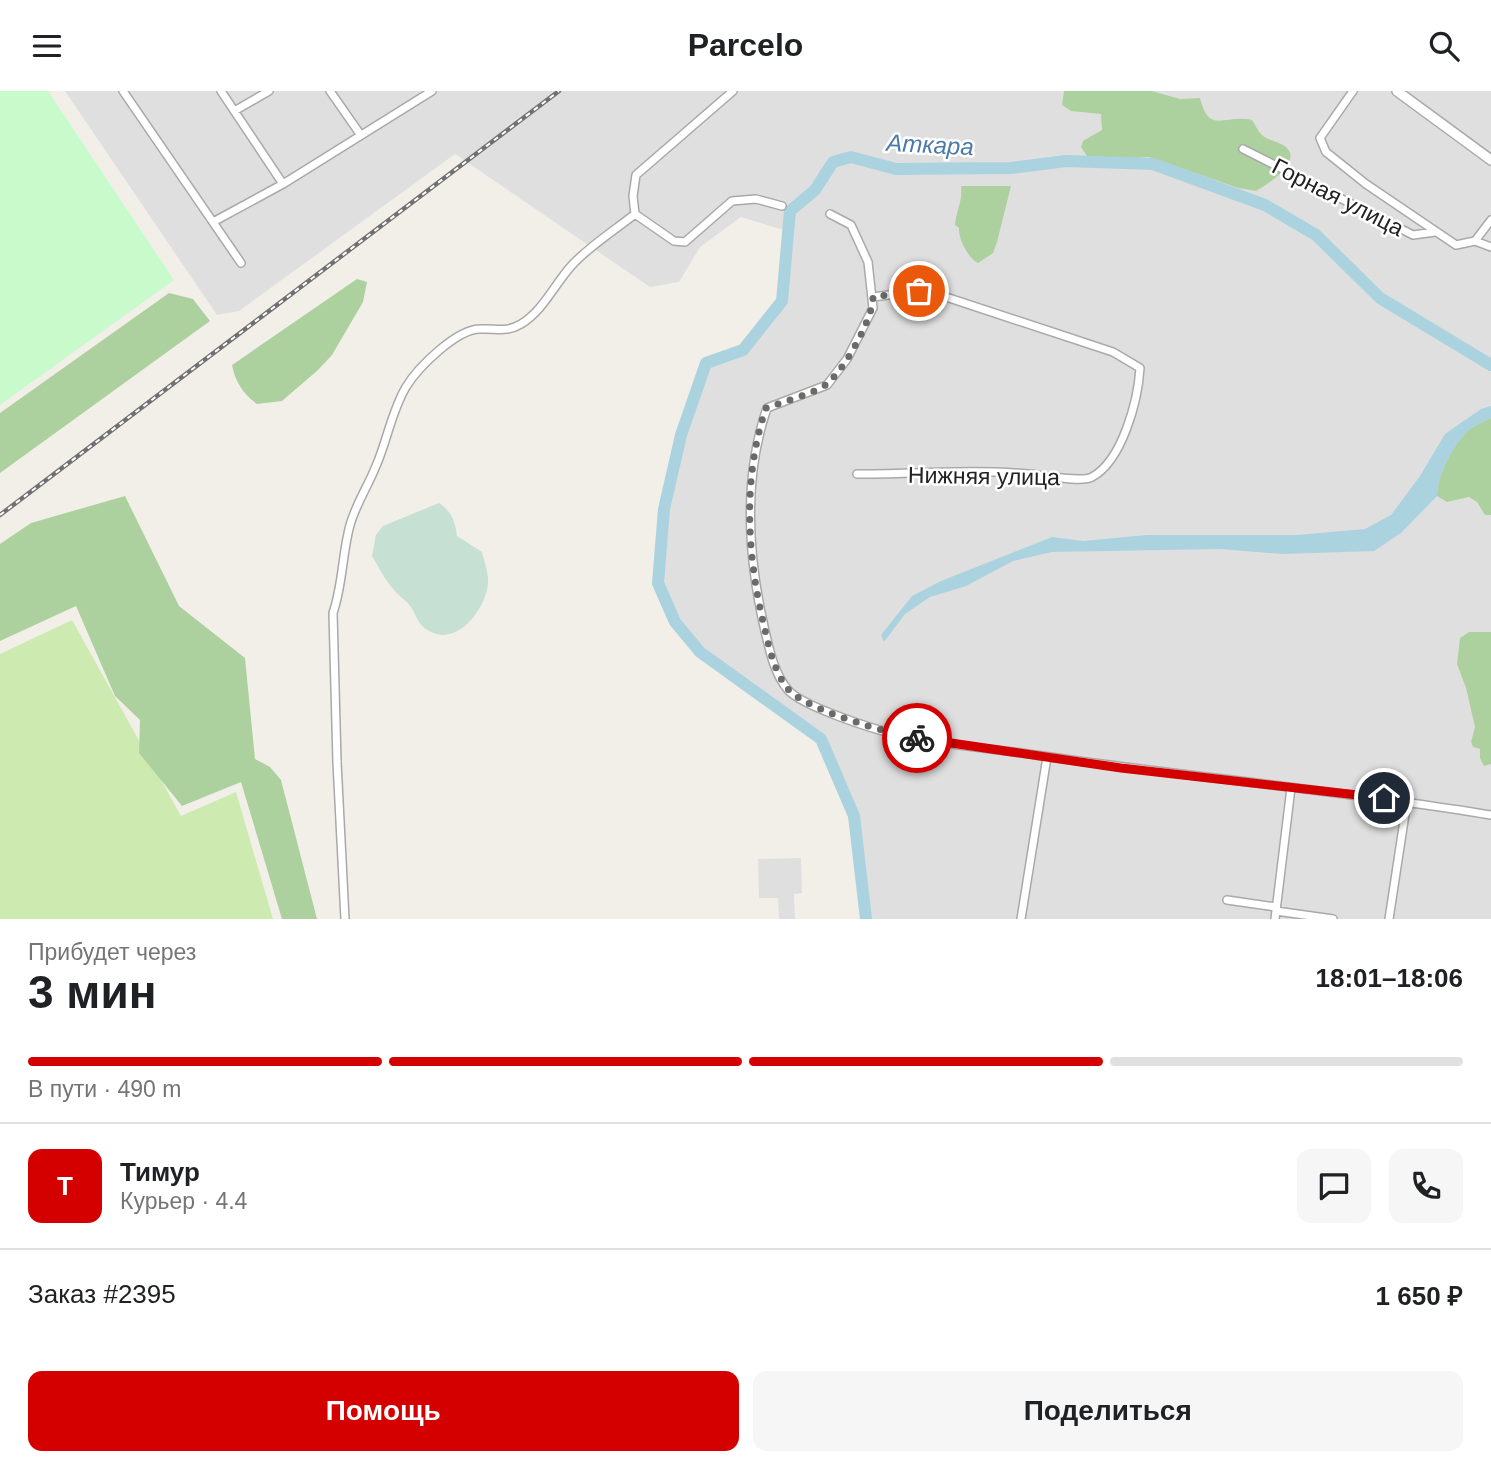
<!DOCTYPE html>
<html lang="ru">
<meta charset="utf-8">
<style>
body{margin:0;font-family:Helvetica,sans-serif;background:#f6f6f6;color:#202124;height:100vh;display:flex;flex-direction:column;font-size:26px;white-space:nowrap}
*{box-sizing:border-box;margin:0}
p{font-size:23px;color:#757577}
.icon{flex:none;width:38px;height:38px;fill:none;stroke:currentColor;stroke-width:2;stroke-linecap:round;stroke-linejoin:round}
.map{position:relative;height:828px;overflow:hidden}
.details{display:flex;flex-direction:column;background:#fff;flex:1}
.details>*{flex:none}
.pin{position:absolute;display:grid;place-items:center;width:60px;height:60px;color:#fff;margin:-30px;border:4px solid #fff;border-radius:50%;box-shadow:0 2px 7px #0007}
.courier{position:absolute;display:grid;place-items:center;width:70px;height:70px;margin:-35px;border:5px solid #d40000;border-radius:50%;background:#fff;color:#222;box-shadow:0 2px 9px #0007}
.overview em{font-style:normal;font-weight:800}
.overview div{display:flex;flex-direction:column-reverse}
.overview{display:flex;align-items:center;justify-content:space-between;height:119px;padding:0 28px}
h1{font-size:46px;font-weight:800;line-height:52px}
.bar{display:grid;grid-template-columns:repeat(4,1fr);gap:10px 7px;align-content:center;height:84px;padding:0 28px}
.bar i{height:9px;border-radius:5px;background:#e0e0e0}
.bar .selected{background:#d40000}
.bar p{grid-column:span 4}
.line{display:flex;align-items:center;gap:18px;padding:0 28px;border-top:2px solid #e0e0e0}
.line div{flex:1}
.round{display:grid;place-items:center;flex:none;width:74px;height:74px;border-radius:14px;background:#f6f6f6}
.primary-button{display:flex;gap:14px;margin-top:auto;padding:14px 28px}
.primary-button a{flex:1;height:80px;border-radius:14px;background:#d40000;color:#fff;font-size:28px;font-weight:800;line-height:80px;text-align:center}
.primary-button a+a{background:#f6f6f6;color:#202124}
header{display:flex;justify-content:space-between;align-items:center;height:91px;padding:0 28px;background:#fff;font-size:32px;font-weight:800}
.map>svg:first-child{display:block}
</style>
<header><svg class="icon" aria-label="menu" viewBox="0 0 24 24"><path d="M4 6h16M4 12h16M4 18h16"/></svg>Parcelo<svg class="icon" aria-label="search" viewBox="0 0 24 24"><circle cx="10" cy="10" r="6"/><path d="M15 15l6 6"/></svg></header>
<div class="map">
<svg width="1491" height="828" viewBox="0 0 1491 828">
<rect width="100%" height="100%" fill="#f2efe9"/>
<!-- residential -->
<path fill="#e0dfdf" d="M 65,0 L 1491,0 L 1491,828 L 866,828 L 854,725 L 821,649 L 700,561 L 675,531 L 658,492 L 664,418 L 681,344 L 706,272 L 743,259 L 782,211 L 790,141 L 741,126 L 700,156 L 679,191 L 650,196 L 455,63 L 239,220 L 217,224 Z
M 801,767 L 802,802 L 794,803 L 795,828 L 779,828 L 778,807 L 759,807 L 758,768 Z"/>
<!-- grass -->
<path fill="#cdebb0" d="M 72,529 L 181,725 L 236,701 L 273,828 L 0,828 L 0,563 Z"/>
<!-- forest -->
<path fill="#add19e" d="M 1064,0 L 1152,0 L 1180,8 L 1200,7 C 1209,44 1224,23 1252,29 C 1255,33 1257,39 1261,43 C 1267,50 1279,50 1286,56 C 1303,71 1267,94 1256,100 L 1238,97 L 1149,66 L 1107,69 L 1087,65 L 1081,56 L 1083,50 L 1102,39 L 1101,23 L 1071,20 L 1062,14 Z
M 961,95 L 1011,95 L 997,151 L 993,162 L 978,172 C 969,168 958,148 959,137 L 955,134 C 956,120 963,110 961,95 Z
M 357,188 L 367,191 L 363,211 L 332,264 L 318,279 L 282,310 L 257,313 C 243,303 235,290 232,274 Z
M 169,202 L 193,208 L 210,230 L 0,382 L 0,322 Z
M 1491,327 L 1491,424 L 1485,424 L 1477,411 L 1469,406 L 1447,411 L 1437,405 C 1437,384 1455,349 1471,337 C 1477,333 1485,330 1491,327 Z
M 125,405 L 179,515 L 245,567 L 255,668 L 270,676 L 281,689 L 317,828 L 282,828 L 241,691 L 182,715 L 139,662 L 140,629 L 115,605 L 76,515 L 0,550 L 0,453 L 31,432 Z
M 1469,541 L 1491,541 L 1491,673 L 1484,675 L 1480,667 L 1480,658 L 1473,656 L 1471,651 L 1475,636 L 1466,597 L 1457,573 L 1460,547 Z"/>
<!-- wetland -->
<path fill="#c6e0d4" d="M 439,412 C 452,421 455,430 457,445 L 482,461 C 484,470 489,483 488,492 C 486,519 455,559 426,538 C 418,533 416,524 411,516 C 407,510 401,507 396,501 C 386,491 379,477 372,465 L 376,444 L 383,435 Z"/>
<!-- park -->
<path fill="#c8facc" d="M 0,0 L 48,0 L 174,189 L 0,314 Z"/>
<!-- water -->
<path fill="#aad3df" d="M 1491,315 L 1491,327 C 1485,330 1477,333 1471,337 C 1455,350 1437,384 1437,405 L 1401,442 L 1374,460 L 1283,463 L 1220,458 L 1052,461 L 1013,470 L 966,495 L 930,506 L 905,523 L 884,551 L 881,544 L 912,505 L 941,490 L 1052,446 L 1083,450 L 1147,444 L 1297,444 L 1365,438 L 1391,424 L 1420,385 L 1445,343 L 1481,318 Z"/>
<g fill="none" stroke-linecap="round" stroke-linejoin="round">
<!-- river -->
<path stroke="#aad3df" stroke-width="12" d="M 866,828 L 854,725 L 821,648 L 700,561 L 675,531 L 658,492 L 664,418 L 681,344 L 706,272 L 743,259 L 782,210 L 790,120 L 815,99 L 833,71 L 851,66 L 896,78 L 1011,77 L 1066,70 L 1153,73 L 1265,114 L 1316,144 L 1380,207 L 1491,274"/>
<defs>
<path id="minor" d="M 123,0 L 241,172
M 221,0 L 283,93
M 330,0 L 360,43
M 1353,0 L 1320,47 L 1326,61 L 1366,93 L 1456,154 L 1475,150 L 1491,129
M 236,19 L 269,0
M 1243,58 L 1413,144 L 1435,141
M 635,123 L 674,150 L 685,151 L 732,110 L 756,108 L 782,115
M 635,123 L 633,105 L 636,84 L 733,0
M 830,123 L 851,134 L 868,171 L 873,217 L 847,268 L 827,294 L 767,317 C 742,390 748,467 765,540 C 770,561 774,582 788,599 C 802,615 872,638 895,643 C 940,654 989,657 1036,664 C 1187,686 1340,699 1491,724
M 213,131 L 283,93 L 432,0
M 1475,150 L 1491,156
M 857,383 C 913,383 972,378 1028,383 C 1042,384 1082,392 1092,386 C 1122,370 1138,310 1140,277 L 1113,261 L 940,204 L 919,200 L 873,206
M 1227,809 L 1276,816
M 1276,820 L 1333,828
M 345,828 L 337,671 L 333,522 C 343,493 342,463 350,434 C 356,413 368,395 376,375 C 387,350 392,319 406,296 C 418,276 457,238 480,238 C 496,237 506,242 521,233 C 544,219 555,192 573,173 C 591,154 615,139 635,123
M 1021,828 L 1047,666
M 1275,828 L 1291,697
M 1389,828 L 1407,710"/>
<path id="tertiary" d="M 1397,0 L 1491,69"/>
</defs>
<!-- minor casing -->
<use href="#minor" stroke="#a9a9a9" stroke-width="10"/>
<!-- tertiary casing -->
<use href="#tertiary" stroke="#a9a9a9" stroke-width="12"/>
<!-- minor -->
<use href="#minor" stroke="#fff" stroke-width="7"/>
<!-- tertiary -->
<use href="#tertiary" stroke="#fff" stroke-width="9"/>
<defs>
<path id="rail" d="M 0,424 L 559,0"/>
</defs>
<!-- rail casing -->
<use href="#rail" stroke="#707070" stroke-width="4.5"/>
<!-- rail -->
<use href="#rail" stroke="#fff" stroke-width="2" stroke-dasharray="5" stroke-linecap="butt"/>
</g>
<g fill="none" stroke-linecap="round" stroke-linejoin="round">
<!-- done -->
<path stroke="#6b6a68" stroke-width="7" stroke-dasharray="0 12.6" d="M 917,647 C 890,643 804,618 788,598 C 774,580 770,560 765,539 C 747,466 742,388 766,317 C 782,311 817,302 828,292 C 845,277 873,228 873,206 L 919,200"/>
<!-- route -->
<path stroke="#d40000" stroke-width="9" d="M 917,647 L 1121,677 L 1384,707"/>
</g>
<g text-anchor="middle" stroke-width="5" stroke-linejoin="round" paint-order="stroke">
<!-- street labels -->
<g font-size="23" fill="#222" stroke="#fff">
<text transform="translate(1338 106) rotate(27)" y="8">Горная улица</text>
<text transform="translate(984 385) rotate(1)" y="8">Нижняя улица</text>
</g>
<!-- water labels -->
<g font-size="24" font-style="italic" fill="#4a7aab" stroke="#fff">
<text transform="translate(930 54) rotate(3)" y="8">Аткара</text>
</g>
</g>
</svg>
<div class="pin" style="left:919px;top:200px;background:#ea580c"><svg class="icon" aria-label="bag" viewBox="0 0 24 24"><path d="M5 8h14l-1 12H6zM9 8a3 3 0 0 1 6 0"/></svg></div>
<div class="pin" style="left:1384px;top:707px;background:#1f2937"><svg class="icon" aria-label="home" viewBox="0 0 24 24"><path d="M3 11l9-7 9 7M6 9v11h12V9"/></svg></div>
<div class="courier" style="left:917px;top:647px"><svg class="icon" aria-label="bike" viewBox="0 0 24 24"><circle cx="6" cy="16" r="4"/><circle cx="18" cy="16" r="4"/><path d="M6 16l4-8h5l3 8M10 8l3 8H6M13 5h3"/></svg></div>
</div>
<section class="details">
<div class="overview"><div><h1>3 мин</h1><p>Прибудет через</p></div><em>18:01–18:06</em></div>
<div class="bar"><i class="selected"></i><i class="selected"></i><i class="selected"></i><i></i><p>В пути · 490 m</p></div>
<div class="line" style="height:126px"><b class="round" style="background:#d40000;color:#fff">Т</b><div><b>Тимур</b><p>Курьер · 4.4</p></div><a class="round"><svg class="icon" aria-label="chat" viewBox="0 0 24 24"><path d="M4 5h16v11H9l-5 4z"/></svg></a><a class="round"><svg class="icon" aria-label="phone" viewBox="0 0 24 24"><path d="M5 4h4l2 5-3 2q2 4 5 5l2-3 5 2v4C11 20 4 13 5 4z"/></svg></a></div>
<div class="line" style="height:91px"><div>Заказ #2395</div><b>1 650 ₽</b></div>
<div class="primary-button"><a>Помощь</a><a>Поделиться</a></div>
</section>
